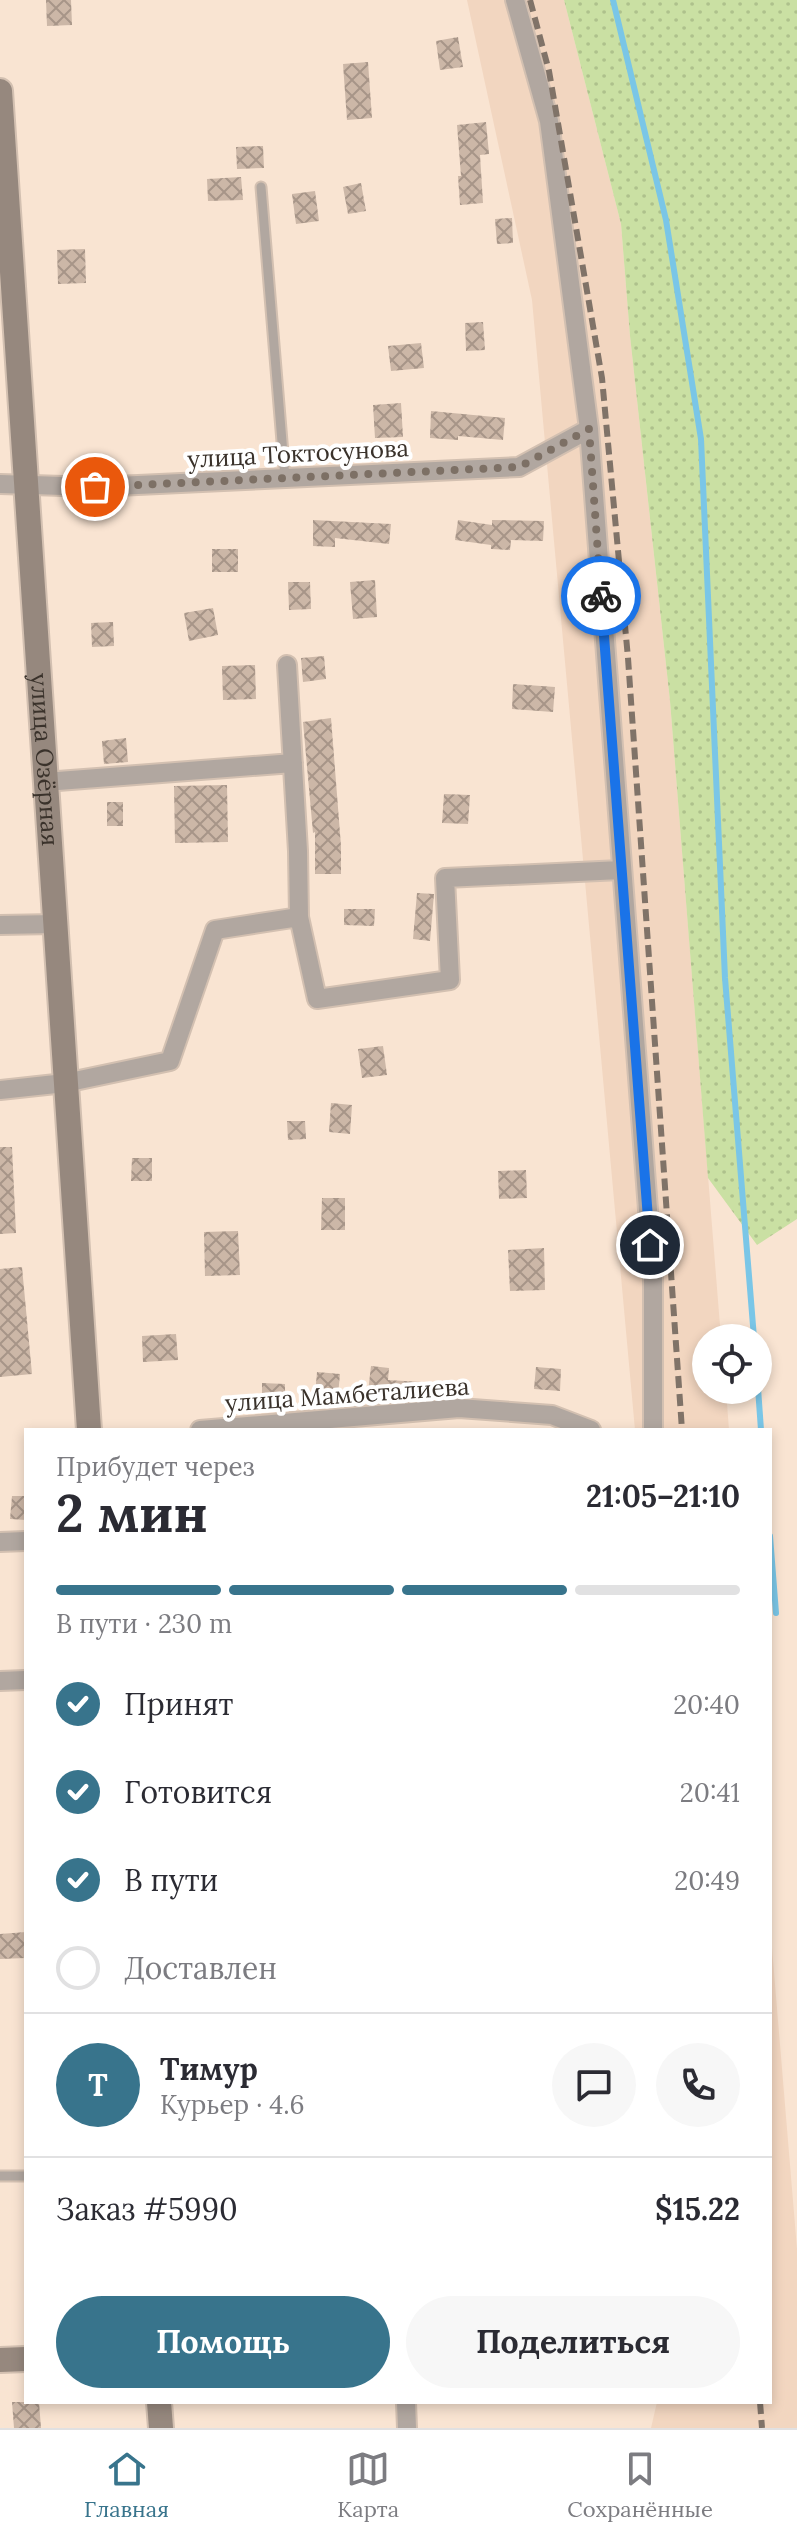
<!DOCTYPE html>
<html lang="ru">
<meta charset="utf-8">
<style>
body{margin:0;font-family:Lora,serif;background:#f7f7f7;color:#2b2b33;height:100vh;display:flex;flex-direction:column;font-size:30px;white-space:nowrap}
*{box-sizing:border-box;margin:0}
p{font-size:26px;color:#7c7c81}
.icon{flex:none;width:44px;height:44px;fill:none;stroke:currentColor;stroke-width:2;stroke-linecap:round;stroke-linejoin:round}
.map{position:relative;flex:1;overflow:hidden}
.drawer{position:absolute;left:24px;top:1428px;width:748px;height:976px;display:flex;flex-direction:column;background:#fff;border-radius:0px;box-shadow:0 4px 12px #0003}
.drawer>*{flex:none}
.controls{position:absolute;left:692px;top:1324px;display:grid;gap:16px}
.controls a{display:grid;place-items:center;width:80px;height:80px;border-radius:50%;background:#fff;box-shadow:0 4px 12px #0003;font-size:40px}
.pin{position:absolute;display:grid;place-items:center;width:68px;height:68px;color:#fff;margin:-34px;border:4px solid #fff;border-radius:50%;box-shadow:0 2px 8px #0007}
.courier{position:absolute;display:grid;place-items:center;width:80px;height:80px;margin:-40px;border:6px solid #1a73e8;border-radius:50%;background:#fff;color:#222;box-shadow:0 2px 10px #0007}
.overview em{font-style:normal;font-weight:700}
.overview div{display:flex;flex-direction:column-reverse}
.overview{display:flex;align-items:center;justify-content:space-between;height:136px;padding:0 32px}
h1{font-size:52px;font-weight:700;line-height:60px}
.bar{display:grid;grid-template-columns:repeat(4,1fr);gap:12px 8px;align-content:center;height:96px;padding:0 32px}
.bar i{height:10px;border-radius:6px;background:#e1e1e2}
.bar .on{background:#38748c}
.bar p{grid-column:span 4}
.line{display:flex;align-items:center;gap:20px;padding:0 32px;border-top:2px solid #e1e1e2}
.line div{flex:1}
.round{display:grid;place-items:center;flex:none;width:84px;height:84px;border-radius:42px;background:#f7f7f7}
ol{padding:0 32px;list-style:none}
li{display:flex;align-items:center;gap:24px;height:88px}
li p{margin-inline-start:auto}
li .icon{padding:8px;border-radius:50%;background:#38748c;color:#fff;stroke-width:4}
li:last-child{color:#7c7c81}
li i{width:44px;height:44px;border:4px solid #e1e1e2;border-radius:50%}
.cta{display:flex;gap:16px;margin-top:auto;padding:16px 32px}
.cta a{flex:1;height:92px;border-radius:48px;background:#38748c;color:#fff;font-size:32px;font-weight:700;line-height:92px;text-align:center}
.cta a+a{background:#f7f7f7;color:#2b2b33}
.menu{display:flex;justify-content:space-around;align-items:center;height:112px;border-top:2px solid #e1e1e2;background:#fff;font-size:22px;color:#7c7c81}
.menu a{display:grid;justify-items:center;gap:4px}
.menu .on{color:#38748c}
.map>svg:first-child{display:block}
</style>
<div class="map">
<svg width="797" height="2428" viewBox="0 0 797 2428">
<defs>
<pattern id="grass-dots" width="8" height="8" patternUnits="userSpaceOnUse" patternTransform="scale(2)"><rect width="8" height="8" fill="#cae0a3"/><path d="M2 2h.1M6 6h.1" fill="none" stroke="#aec18c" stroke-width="1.8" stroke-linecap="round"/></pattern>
<pattern id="building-cross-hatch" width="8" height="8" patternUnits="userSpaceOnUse" patternTransform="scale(2)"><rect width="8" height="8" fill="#ccb7a7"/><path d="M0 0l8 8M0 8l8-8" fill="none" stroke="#a79588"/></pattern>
</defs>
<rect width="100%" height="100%" fill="#f9e4d2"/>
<!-- built -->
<path fill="#f2d6c0" d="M 467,0 L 564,0 L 621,224 L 630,336 L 670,701 L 721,1338 L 706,1338 L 706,1390 L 726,1390 L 729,1430 L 635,1430 L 532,300 Z
M 770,1924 L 797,2249 L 797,2428 L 651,2428 L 657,2402 L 770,2402 Z"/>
<!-- grass -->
<path fill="url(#grass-dots)" d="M 564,0 L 797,0 L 797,1219 L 757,1245 L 708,1178 L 670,701 L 630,336 L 621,224 Z"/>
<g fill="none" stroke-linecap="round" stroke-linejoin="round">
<!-- stream -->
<path stroke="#7ac6e7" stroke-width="6" d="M 613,0 L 666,220 L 701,439 L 725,978 L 754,1338
M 758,1388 L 761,1430
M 770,1536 L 776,1613"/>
</g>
<!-- building -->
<path fill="url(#building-cross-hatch)" d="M 46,0 L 71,0 L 72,25 L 47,26 Z
M 458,37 L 463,67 L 440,70 L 436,41 Z
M 368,62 L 372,118 L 347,120 L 343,64 Z
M 486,122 L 489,154 L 480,155 L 483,203 L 460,205 L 458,176 L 461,176 L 457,125 Z
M 263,146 L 264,168 L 237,169 L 236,147 Z
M 241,177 L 243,200 L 208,201 L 207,179 Z
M 361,183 L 366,211 L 348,214 L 343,187 Z
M 315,191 L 319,221 L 296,224 L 292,194 Z
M 512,218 L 513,243 L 497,244 L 495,219 Z
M 85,249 L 86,283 L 58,284 L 57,250 Z
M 483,322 L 485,350 L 466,351 L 465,323 Z
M 421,343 L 424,368 L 391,371 L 388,346 Z
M 401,403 L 403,437 L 375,438 L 373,405 Z
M 431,411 L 505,418 L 503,440 L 458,436 L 458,440 L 430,438 Z
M 313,520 L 391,524 L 389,544 L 335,538 L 335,547 L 313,546 Z
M 458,520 L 492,525 L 492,520 L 544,521 L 543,541 L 511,540 L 510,550 L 491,549 L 491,545 L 455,540 Z
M 212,549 L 238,549 L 238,572 L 212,572 Z
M 375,580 L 377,617 L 353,619 L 350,582 Z
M 288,582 L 310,582 L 311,609 L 289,610 Z
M 213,608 L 218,635 L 189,641 L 184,613 Z
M 113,622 L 114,646 L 92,647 L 91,623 Z
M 324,656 L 326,679 L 303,682 L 301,658 Z
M 255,665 L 256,699 L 223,700 L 222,666 Z
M 513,684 L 555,687 L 553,712 L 512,709 Z
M 331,718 L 341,846 L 341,874 L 315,874 L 315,832 L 313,833 L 303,722 Z
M 126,738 L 128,762 L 104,764 L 102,741 Z
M 227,785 L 228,842 L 175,843 L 174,786 Z
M 444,794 L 470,795 L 468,824 L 442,823 Z
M 107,802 L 123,802 L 123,826 L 107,826 Z
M 417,893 L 434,894 L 430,941 L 413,939 Z
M 344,909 L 375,909 L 374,926 L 344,925 Z
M 383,1046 L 387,1075 L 362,1078 L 358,1049 Z
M 331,1103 L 352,1105 L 350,1134 L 329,1132 Z
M 287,1121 L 305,1121 L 306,1139 L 288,1140 Z
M 0,1147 L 12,1147 L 16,1233 L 0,1234 Z
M 132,1158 L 152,1158 L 152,1181 L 131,1181 Z
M 526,1170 L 527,1198 L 499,1199 L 498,1171 Z
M 322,1198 L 345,1198 L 345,1230 L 321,1230 Z
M 238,1231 L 240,1275 L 205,1276 L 204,1232 Z
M 544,1248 L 545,1290 L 510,1291 L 508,1250 Z
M 22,1267 L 32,1374 L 0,1377 L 0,1269 Z
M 176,1334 L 178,1360 L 143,1362 L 142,1336 Z
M 371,1366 L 389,1368 L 388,1380 L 438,1383 L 438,1398 L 386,1397 L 385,1402 L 367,1401 Z
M 536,1367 L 561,1369 L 560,1391 L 534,1389 Z
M 317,1372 L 340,1374 L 337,1406 L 314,1406 Z
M 262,1383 L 285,1384 L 285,1408 L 262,1408 Z
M 12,1496 L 26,1496 L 26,1520 L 10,1519 Z
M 26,1932 L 26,1958 L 0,1959 L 0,1934 Z
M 12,2402 L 39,2402 L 41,2428 L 14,2428 Z"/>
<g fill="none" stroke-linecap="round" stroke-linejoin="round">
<defs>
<path id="lane" d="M 261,187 L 285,478
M 0,2176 L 26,2176"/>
<path id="street" d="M 515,0 L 549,121 L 589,429 L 653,1276 L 653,1430
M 0,484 L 95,487 L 519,467 L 589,429
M 287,665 L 298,851 L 299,917
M 45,782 L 293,763
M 0,925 L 55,924
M 0,1090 L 65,1083 L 170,1061 L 215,930 L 299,917 L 317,999 L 450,980 L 445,878 L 621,870
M 200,1430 L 459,1408 L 552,1415 L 591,1430
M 0,1542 L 26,1541
M 0,1681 L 26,1680
M 406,2402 L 407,2428"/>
<g id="secondary">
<path id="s1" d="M 0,91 L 89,1430"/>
<path d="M 0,2360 L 26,2359"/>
<path d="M 159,2402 L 161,2428"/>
</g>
</defs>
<!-- lane casing -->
<use href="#lane" stroke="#d3c0b1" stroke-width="13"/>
<!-- street casing -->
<use href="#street" stroke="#d3c0b1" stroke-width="22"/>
<!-- secondary casing -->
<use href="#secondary" stroke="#d3c0b1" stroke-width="28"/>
<!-- lane -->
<use href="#lane" stroke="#b1a7a0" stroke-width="9"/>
<!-- street -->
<use href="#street" stroke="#b1a7a0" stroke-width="18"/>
<!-- secondary -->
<use href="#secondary" stroke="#96887e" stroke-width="24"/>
<!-- rail -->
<path stroke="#807368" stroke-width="6" stroke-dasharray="12 6" stroke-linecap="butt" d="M 530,0 L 549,71 L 602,378 L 628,658 L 682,1430
M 760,2402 L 762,2428"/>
</g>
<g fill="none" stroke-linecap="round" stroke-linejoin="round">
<!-- done -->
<path stroke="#7d7065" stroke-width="8" stroke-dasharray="0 14.4" d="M 95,487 L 519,467 L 589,429 L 601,596"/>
<!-- route -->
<path stroke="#1a73e8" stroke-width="10" d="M 601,596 L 650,1245"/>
</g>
<g text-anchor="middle" stroke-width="8" stroke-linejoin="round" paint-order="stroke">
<!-- street labels -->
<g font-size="24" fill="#3a322b" stroke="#fff">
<text transform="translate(298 454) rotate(-3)" y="8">улица Токтосунова</text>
<text dy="8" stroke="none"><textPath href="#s1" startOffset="670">улица Озёрная</textPath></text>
<text transform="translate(347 1395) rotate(-4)" y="8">улица Мамбеталиева</text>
</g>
</g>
</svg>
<div class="controls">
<a><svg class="icon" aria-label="locate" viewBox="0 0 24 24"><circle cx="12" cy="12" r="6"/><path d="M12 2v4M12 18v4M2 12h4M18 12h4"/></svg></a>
</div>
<div class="pin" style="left:95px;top:487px;background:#ea580c"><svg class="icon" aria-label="bag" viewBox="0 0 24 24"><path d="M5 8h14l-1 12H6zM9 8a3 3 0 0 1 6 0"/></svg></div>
<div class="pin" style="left:650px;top:1245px;background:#1f2937"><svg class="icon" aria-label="home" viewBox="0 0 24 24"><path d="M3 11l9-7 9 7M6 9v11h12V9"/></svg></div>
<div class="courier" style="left:601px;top:596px"><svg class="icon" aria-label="bike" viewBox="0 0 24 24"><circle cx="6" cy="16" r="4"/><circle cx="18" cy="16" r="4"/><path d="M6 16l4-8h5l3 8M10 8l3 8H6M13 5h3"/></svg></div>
<section class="drawer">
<div class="overview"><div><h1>2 мин</h1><p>Прибудет через</p></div><em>21:05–21:10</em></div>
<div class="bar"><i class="on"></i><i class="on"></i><i class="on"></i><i></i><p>В пути · 230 m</p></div>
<ol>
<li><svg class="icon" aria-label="check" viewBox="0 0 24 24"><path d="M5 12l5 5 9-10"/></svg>Принят<p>20:40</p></li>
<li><svg class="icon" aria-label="check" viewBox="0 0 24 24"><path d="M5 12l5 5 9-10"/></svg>Готовится<p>20:41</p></li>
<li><svg class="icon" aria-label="check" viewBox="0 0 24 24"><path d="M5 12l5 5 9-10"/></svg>В пути<p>20:49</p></li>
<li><i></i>Доставлен</li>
</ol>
<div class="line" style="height:144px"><b class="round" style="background:#38748c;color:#fff">Т</b><div><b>Тимур</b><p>Курьер · 4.6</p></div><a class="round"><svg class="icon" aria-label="chat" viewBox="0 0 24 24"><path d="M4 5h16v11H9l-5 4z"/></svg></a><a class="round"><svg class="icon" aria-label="phone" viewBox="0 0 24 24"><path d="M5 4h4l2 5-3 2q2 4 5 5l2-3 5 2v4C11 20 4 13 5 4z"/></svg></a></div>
<div class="line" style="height:104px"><div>Заказ #5990</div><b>$15.22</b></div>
<div class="cta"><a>Помощь</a><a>Поделиться</a></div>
</section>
</div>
<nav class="menu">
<a class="on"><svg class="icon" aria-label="home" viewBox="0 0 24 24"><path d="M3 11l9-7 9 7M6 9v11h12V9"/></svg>Главная</a>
<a><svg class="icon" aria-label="map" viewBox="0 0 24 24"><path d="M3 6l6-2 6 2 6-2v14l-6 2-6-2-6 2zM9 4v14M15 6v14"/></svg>Карта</a>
<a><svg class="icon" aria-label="saved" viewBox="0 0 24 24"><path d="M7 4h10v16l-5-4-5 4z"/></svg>Сохранённые</a>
</nav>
